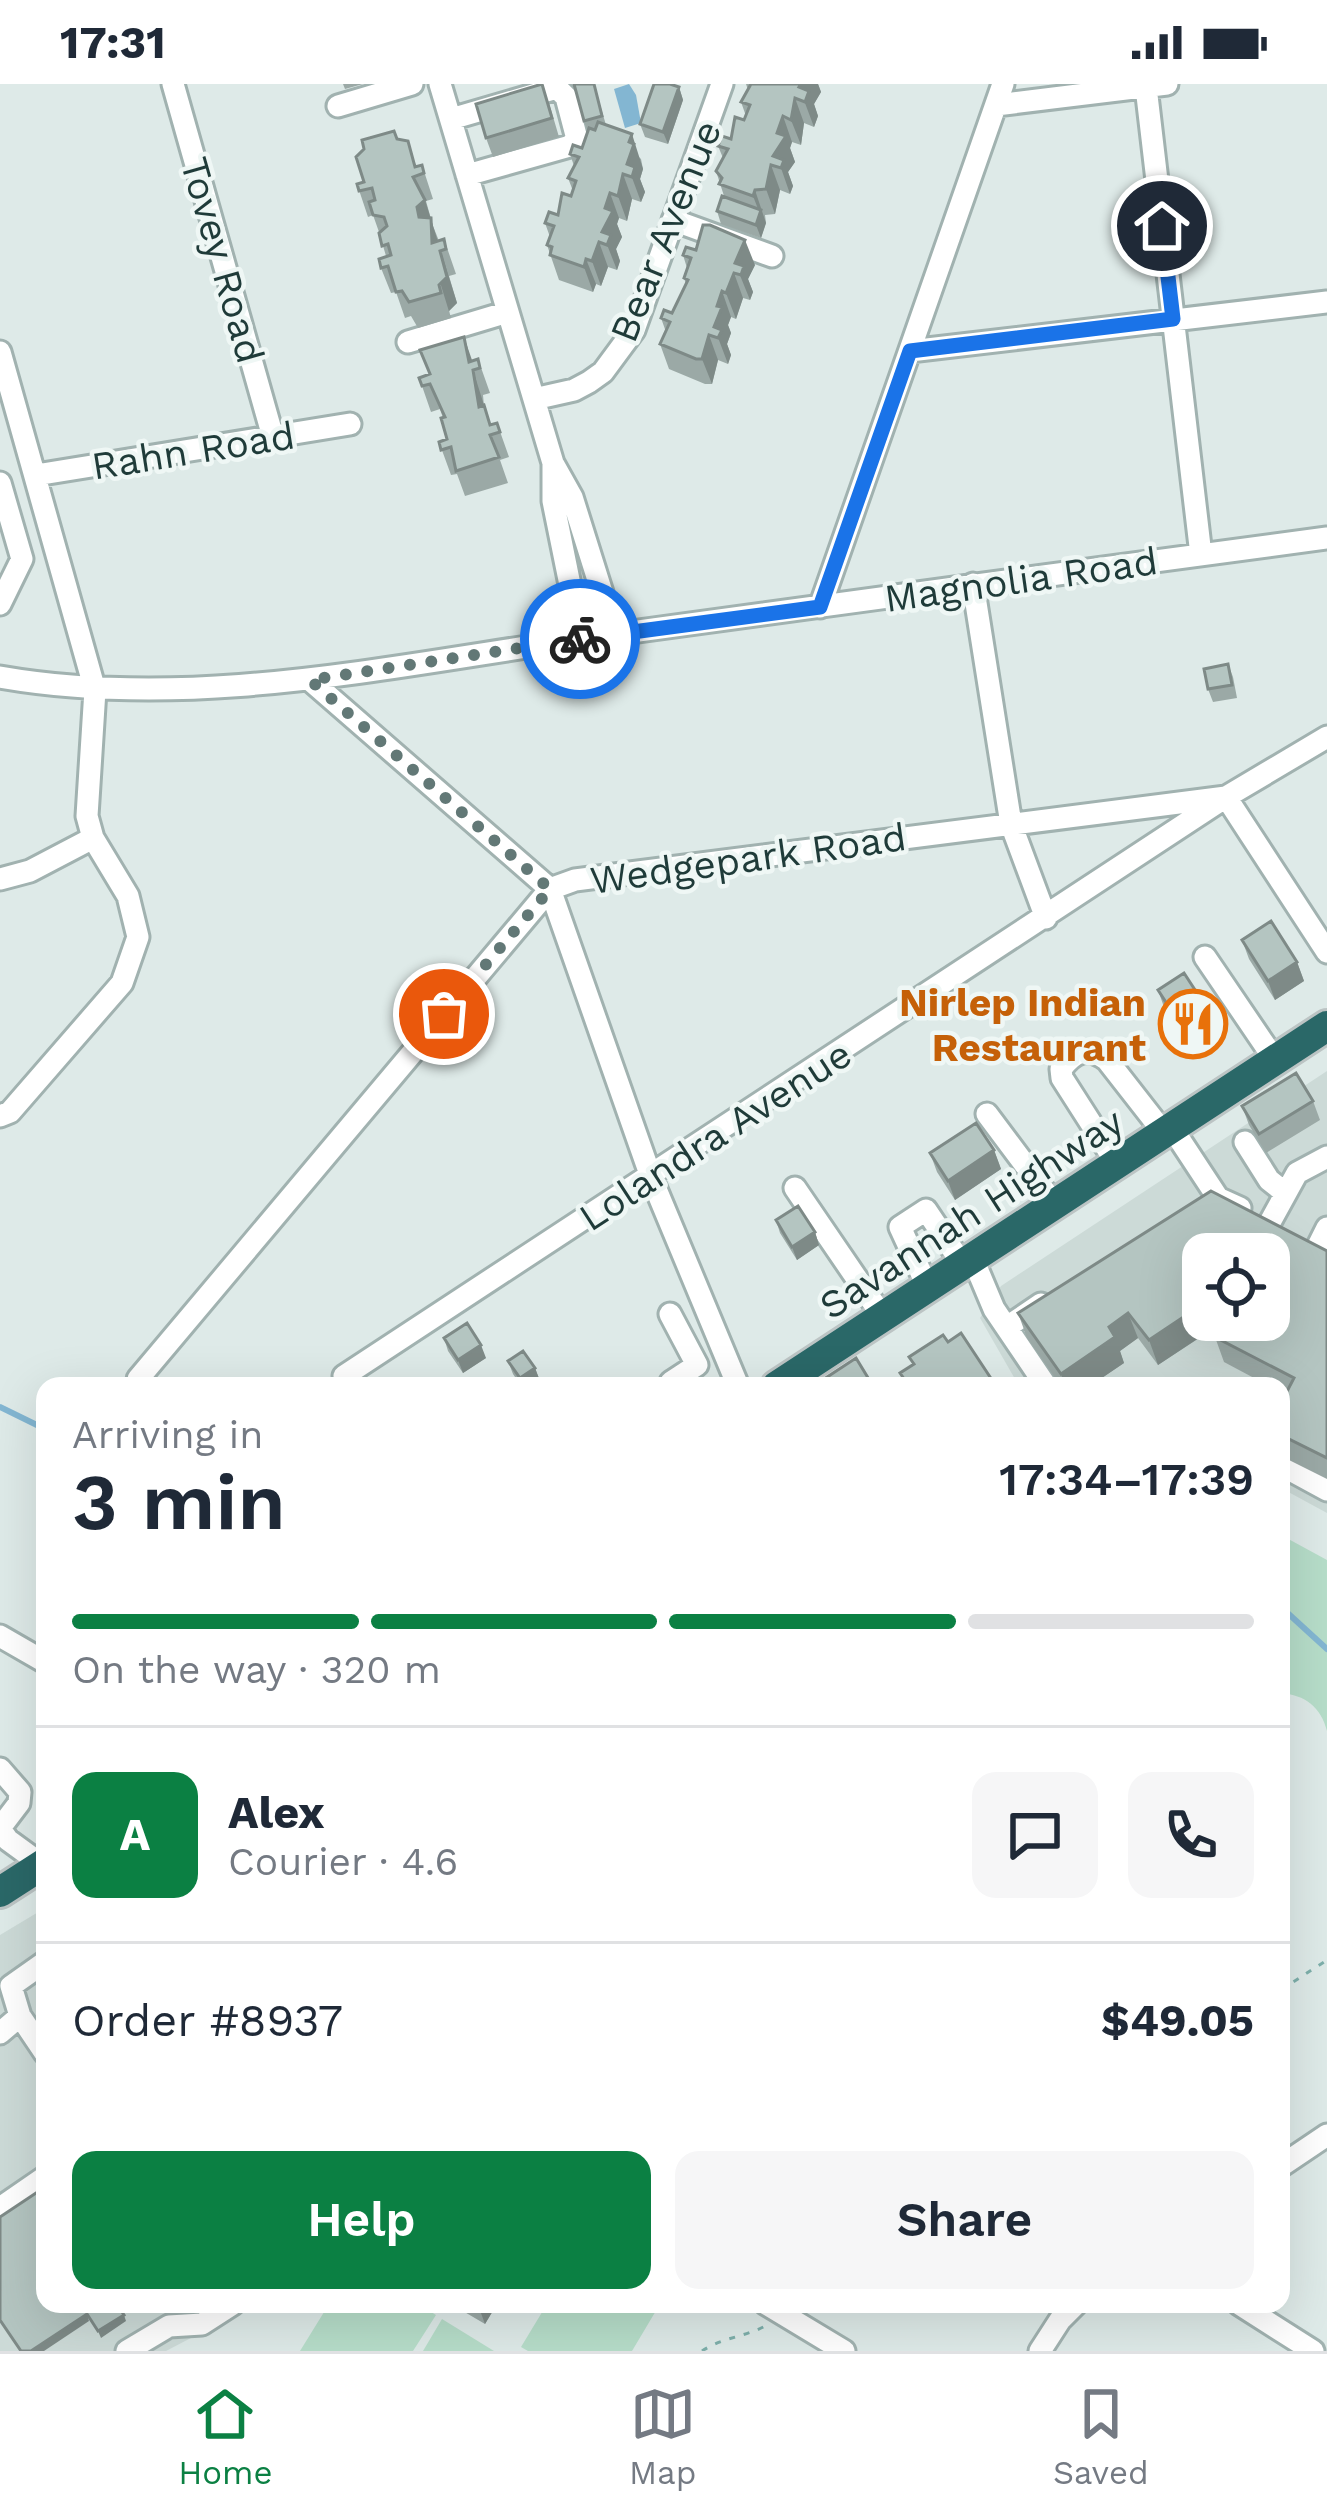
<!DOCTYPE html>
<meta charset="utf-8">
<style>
body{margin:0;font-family:"Work Sans",sans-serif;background:#f6f6f7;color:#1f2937;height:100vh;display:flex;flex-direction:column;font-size:45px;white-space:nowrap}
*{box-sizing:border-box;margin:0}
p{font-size:39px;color:#747a83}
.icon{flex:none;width:66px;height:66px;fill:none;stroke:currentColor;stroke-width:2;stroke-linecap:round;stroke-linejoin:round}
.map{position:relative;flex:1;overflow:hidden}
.sheet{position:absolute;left:36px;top:1293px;width:1254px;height:936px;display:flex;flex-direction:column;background:#fff;border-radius:24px;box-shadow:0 12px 48px #0002}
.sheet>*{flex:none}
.fabs{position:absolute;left:1182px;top:1149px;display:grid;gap:24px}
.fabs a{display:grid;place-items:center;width:108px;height:108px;border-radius:24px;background:#fff;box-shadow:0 12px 48px #0002;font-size:60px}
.pin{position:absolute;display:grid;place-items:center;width:102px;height:102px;color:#fff;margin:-51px;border:6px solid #fff;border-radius:50%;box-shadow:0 3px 12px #0007}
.courier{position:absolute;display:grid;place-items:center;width:120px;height:120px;margin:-60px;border:9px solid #1a73e8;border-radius:50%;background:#fff;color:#222;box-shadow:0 3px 15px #0007}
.headline em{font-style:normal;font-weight:600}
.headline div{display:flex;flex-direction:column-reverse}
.headline{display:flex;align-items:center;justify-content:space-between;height:204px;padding:0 36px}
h1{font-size:78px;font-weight:600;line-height:90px}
.bar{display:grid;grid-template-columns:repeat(4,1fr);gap:18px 12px;align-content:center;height:144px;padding:0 36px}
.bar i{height:15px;border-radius:9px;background:#e0e1e3}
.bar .current{background:#0b8043}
.bar p{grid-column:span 4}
.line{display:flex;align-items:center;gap:30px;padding:0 36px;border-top:3px solid #e0e1e3}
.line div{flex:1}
.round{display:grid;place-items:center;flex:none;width:126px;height:126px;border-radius:24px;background:#f6f6f7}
.action{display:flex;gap:24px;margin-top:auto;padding:24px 36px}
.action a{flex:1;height:138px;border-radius:24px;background:#0b8043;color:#fff;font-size:48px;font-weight:600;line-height:138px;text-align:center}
.action a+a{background:#f6f6f7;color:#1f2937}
.status{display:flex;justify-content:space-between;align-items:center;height:84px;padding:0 60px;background:#fff;direction:ltr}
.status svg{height:33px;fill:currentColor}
.tabs{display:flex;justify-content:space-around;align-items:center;height:168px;border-top:3px solid #e0e1e3;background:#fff;font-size:33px;color:#747a83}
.tabs a{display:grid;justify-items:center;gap:6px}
.tabs .current{color:#0b8043}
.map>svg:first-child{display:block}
</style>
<div class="status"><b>17:31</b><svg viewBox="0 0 49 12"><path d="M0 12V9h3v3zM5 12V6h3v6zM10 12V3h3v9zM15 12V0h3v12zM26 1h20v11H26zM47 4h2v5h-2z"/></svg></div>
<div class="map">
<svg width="1327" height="2267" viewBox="0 0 1327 2267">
<rect width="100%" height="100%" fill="#deeae8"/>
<!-- built -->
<path fill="#ccdad7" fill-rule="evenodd" d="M 1327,987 L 1327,1429 L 1281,1404 L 1281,1302 L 1019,1302 L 980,1234 L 1001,1202 ZM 1203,1170 L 1269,1170 L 1269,1236 L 1203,1236 Z
M 45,1824 L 45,2220 L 256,2220 L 166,2267 L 0,2267 L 0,1851 Z"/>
<!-- green -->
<path fill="#b6ddc9" d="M 1281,1451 L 1327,1476 L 1327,1647 C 1321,1623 1305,1611 1281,1609 Z
M 329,2220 L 418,2220 L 436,2231 L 413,2267 L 300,2267 Z
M 547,2220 L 660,2220 L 632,2267 L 528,2267 L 521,2263 Z
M 442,2235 L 494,2267 L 423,2267 Z"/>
<!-- water -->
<path fill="#83b6d2" d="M 629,0 L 636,11 L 641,39 L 625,44 L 614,5 Z"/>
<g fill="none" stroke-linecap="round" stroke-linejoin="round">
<!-- stream -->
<path stroke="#83b6d2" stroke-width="6" d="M 0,1323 L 45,1345
M 1281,1523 L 1327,1565"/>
<defs>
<path id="minor" d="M 173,0 L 273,353
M 440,0 L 553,379
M 1146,3 L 1201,471
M 996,21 L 1167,0
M 338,22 L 412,0
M 451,35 L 557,4 L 566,13 L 577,55 L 570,62 L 467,91
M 673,136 L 772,172
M 408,258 L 508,228
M 910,267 L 1327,218
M 0,268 L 95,606 L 87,732 L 93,754 L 128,812 L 138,853 L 122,899 L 10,1028 L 0,1032
M 534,315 L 574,306 L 589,298 L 603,288 L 634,246 L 722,0
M 36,391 L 350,340
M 0,399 L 22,475 L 0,520
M 973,500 L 1011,740 L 1046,834
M 820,523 L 1003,0
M 581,555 L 553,417 L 553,379 L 572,413 L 615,550
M 0,593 C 195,627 394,581 587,554 C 834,520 1080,487 1327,454
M 310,596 L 550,805 L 651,1093 L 738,1302
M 0,795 L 30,787 L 93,754
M 1205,873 L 1275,976
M 987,1030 L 1055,1121
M 1172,1044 L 1218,1114 L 1240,1124
M 1245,1058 L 1269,1096 L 1284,1108
M 1117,1080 L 1062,994 L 1061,985 C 1075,966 1089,962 1107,976 L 1164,1049
M 795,1104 L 883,1233
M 1269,1140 L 1297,1089 L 1327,1073
M 1317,1164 L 1327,1144
M 973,1175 L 994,1225 L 1046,1302
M 928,1204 L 900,1143 L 926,1126 L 963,1181
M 670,1230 L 697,1281 L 671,1298 L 674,1302
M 1007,1243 L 1041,1220
M 344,1292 L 1226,713 L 1327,653
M 138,1295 L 550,805 L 575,796 L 1226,713 L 1327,868
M 1281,1381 L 1327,1406
M 0,1552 L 45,1578
M 0,1685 L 20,1708 L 19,1719 L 0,1744
M 0,1745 L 8,1756 L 45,1783
M 20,1932 L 45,1969
M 0,1949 L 20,1932 L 11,1902 L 45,1878
M 1281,2082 L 1327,2051
M 0,2124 L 45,2093
M 766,2220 L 844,2267
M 1239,2220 L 1313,2267
M 127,2267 L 169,2242 L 202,2240 L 233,2220
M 1040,2267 L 1060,2236 L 1076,2220"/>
<path id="highway" d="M 777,1302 L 1327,942
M 0,1808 L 45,1779"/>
</defs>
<!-- minor casing -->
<use href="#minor" stroke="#a1b2b0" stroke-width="27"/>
<!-- highway casing -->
<use href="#highway" stroke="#bcc4c4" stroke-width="36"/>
<!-- path -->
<path stroke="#7dafaa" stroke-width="3" stroke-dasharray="6 9" stroke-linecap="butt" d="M 1281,1906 L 1327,1876
M 702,2267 C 723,2253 746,2253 767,2241"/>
<!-- minor -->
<use href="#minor" stroke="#fff" stroke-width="21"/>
<!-- highway -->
<use href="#highway" stroke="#2a6868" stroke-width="30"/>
</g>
<!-- wall -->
<path fill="#9ba9a6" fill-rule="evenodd" d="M 343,0 L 363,0 L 345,5 Z
M 594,0 L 606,41 L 641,75 L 643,85 L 640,95 L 645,108 L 641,118 L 632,115 L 627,137 L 619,134 L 617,140 L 622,153 L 616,165 L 620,177 L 617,186 L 608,183 L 601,202 L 596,200 L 593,208 L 559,196 L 547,161 L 550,153 L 545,139 L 558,131 L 573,107 L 568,94 L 574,82 L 570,70 L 582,64 L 588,48 L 584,37 Z
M 746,0 L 818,0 L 821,8 L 814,20 L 818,32 L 814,43 L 804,39 L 801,61 L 792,58 L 790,64 L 795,78 L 788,88 L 793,102 L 790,110 L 780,106 L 775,130 L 765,131 L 766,139 L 761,154 L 721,140 L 717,127 L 724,112 L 716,87 L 723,74 L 718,62 L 731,55 L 744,36 L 746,32 L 741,18 L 748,6 Z
M 679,3 L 683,16 L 668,60 L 645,53 L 640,40 Z
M 549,19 L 559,53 L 493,73 L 486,54 Z
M 397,55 L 417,82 L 422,81 L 433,115 L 426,117 L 433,142 L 439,157 L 444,155 L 456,190 L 449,192 L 457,219 L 449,227 L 451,234 L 418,244 L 411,232 L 405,234 L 396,208 L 391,209 L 381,184 L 386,172 L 379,148 L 373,131 L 368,133 L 357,100 L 364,98 Z
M 683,171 L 755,181 L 748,195 L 753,208 L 750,216 L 743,214 L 736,235 L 731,233 L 728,241 L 731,249 L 727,260 L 731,271 L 728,280 L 718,276 L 712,300 L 705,300 L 669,285 L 660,260 L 666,248 L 661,234 L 672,229 L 686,200 L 684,194 L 687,184 Z
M 478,275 L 490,309 L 483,311 L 484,322 L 491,341 L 497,339 L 509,373 L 500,376 L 508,399 L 465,412 L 457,390 L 451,391 L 439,358 L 447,355 L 443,334 L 440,325 L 431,328 L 422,302 Z
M 1228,580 L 1233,593 L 1237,614 L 1213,618 L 1208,605 Z
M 1242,856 L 1297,878 L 1304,897 L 1275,916 L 1249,875 Z
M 1158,906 L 1221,954 L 1195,972 L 1165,926 Z
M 1313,1017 L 1320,1036 L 1266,1069 L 1249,1041 L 1242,1022 Z
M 994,1066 L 1001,1085 L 955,1116 L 937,1088 L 930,1069 Z
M 1211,1107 L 1327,1167 L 1327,1395 L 1281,1372 L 1281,1319 L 1286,1311 L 1281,1308 L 1281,1302 L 1269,1302 L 1224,1278 L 1215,1253 L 1222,1239 L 1158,1281 L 1138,1254 L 1120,1267 L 1124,1279 L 1090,1302 L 1061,1302 L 1027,1254 L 1018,1229 ZM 1203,1170 L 1269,1170 L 1269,1236 L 1203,1236 Z
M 776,1136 L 815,1148 L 819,1161 L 797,1176 L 780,1149 Z
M 444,1254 L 486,1274 L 463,1289 L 448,1267 Z
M 508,1277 L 535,1284 L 540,1297 L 532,1302 L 521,1302 L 513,1290 Z
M 451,2220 L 497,2220 L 485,2240 Z"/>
<!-- shaded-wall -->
<path fill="#7e8a87" d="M 801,0 L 818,0 L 821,8 L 814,20 L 818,32 L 814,43 L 799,3 Z
M 679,3 L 683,16 L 668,60 L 663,48 Z
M 795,14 L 804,39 L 801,61 L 791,36 Z
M 783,32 L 792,58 L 790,64 L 795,78 L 788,88 L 793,102 L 790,110 L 781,84 L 773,72 L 777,49 Z
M 632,50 L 643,85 L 640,95 L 645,108 L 641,118 L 627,80 L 629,58 Z
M 771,81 L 780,106 L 775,130 L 766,105 Z
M 623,90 L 632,115 L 627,137 L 618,112 Z
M 755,106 L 766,139 L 761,154 L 756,141 L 760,130 L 753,112 Z
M 610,109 L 619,134 L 617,140 L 622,153 L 616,165 L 620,177 L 617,186 L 602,148 L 605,124 Z
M 425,116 L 457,219 L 449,227 L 451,234 L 417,123 Z
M 745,156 L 755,181 L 748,195 L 753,208 L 750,216 L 735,179 Z
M 599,158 L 608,183 L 601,202 L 592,177 Z
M 586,175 L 596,200 L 593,208 L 584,183 Z
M 734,189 L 743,214 L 736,235 L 726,209 Z
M 722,207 L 731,233 L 728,241 L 731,249 L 727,260 L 731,271 L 728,280 L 714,243 L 717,222 Z
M 709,251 L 718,276 L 712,300 L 702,275 Z
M 464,253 L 473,279 L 473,286 L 493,350 L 479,323 Z
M 1297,878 L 1304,897 L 1275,916 L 1268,897 Z
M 1214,935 L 1221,954 L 1195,972 L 1188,952 Z
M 994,1066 L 1001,1085 L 955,1116 L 948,1097 Z
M 815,1148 L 819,1161 L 797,1176 L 792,1163 Z
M 1203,1220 L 1203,1236 L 1226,1236 L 1158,1281 L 1149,1256 Z
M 1128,1229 L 1138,1254 L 1120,1267 L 1124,1279 L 1090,1302 L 1065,1302 L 1061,1290 L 1109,1243 Z
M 481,1261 L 486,1274 L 463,1289 L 458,1276 Z
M 535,1284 L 540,1297 L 532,1302 L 522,1302 L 520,1294 Z
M 479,2220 L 497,2220 L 485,2240 L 478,2221 Z
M 87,2230 L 89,2237 L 44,2267 L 31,2267 Z
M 124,2231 L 126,2237 L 101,2254 L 98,2247 Z"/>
<!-- building -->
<path fill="#b4c5c1" stroke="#7e8a87" stroke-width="3" d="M 542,0 L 552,34 L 486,54 L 476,20 Z
M 574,0 L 594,0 L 602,32 L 584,37 Z
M 654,0 L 670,0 L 679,3 L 663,48 L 640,40 Z
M 751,0 L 801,0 L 799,3 L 809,7 L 805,18 L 795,14 L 791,36 L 783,32 L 777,49 L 786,52 L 773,72 L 784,76 L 781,84 L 771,81 L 766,105 L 755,106 L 753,112 L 719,100 L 722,94 L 716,87 L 728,65 L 718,62 L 722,52 L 731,55 L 735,33 L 744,36 L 750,21 L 741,18 Z
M 598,38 L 632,50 L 629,58 L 634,60 L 627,80 L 635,83 L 632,93 L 623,90 L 618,112 L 610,109 L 605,124 L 613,127 L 602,148 L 611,151 L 607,161 L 599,158 L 592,177 L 586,175 L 584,183 L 550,171 L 552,163 L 547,161 L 554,142 L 545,139 L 549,128 L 558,131 L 562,109 L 571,112 L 576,97 L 568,94 L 579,73 L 570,70 L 573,61 L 582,64 L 589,44 L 595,46 Z
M 394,47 L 397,55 L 408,57 L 415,83 L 422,81 L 424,89 L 413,93 L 425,116 L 417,123 L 419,133 L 431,134 L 432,159 L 444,155 L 446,165 L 440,167 L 447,193 L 439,201 L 441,209 L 409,218 L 402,207 L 396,208 L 388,182 L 381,184 L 379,175 L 391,171 L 388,160 L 382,162 L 379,149 L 387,142 L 384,133 L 373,131 L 369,118 L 375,116 L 372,104 L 359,107 L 357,100 L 364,98 L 356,73 L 364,65 L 362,56 Z
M 722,112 L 761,126 L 756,141 L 717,127 Z
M 703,141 L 710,141 L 745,156 L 735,179 L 744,182 L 741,191 L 734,189 L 726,209 L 722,207 L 717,222 L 722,223 L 714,243 L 722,246 L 718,254 L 709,251 L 702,275 L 696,275 L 660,260 L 670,238 L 661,234 L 664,226 L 672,229 L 688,196 L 684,194 L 691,174 L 683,171 L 686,163 L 696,166 Z
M 464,253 L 469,278 L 478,275 L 480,284 L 473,286 L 479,323 L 484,321 L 490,341 L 497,339 L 500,348 L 490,351 L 499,373 L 456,387 L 451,363 L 441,366 L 439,358 L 447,355 L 441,334 L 445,333 L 430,300 L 422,302 L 419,294 L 430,290 L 420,266 Z
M 1228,580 L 1232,601 L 1208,605 L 1204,585 Z
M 1271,837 L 1297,878 L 1268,897 L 1242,856 Z
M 1184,889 L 1214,935 L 1188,952 L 1158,906 Z
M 1296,989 L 1313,1017 L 1259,1050 L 1242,1022 Z
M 976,1039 L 994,1066 L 948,1097 L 930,1069 Z
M 1211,1107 L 1327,1167 L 1327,1374 L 1281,1351 L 1281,1319 L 1294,1294 L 1215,1253 L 1223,1236 L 1269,1236 L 1269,1170 L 1203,1170 L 1203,1220 L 1149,1256 L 1128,1229 L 1109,1243 L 1115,1253 L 1061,1290 L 1018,1229 Z
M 798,1122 L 815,1148 L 792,1163 L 776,1136 Z
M 467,1239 L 481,1261 L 458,1276 L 444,1254 Z
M 961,1249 L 996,1302 L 909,1302 L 900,1289 L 914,1280 L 909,1273 L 943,1251 L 948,1258 Z
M 523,1267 L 535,1284 L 520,1294 L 508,1277 Z
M 856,1274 L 873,1302 L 820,1302 L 818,1299 Z
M 45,2103 L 45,2220 L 117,2220 L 124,2231 L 98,2247 L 87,2230 L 31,2267 L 21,2267 L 0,2236 L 0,2133 Z"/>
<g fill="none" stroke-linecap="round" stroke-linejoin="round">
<!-- done -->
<path stroke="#627876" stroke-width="12" stroke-dasharray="0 21.6" d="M 444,930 L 550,805 L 310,596 L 580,555"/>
<!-- route -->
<path stroke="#1a73e8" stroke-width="15" d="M 580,555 L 820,523 L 910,267 L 1173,235 L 1162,142"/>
</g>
<!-- icons -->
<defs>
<symbol id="restaurant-ring" viewBox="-11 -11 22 22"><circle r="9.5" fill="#eff7f5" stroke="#e8710a" stroke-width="1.5"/><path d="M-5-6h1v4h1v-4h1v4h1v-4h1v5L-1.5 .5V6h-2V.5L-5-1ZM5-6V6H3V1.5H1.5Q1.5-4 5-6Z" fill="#e8710a"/></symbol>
</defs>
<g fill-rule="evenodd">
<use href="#restaurant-ring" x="1155" y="902" width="76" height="76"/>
</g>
<g text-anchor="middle" stroke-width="9" stroke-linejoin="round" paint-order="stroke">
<!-- street labels -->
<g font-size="39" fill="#1f3b39" stroke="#eff7f5">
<text transform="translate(665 147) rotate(-68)" y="14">Bear Avenue</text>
<text transform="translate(223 176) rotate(74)" y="14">Tovey Road</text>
<text transform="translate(193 366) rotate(-9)" y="14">Rahn Road</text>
<text transform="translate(1021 495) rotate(-8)" y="14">Magnolia Road</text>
<text transform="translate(748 774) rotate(-8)" y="14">Wedgepark Road</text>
<text transform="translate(715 1051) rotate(-33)" y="14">Lolandra Avenue</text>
<text transform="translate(971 1129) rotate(-33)" y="14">Savannah Highway</text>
</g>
<!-- food labels -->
<g font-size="39" font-weight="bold" fill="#c56008" stroke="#eff7f5" text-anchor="end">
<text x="1146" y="932">Nirlep Indian<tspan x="1146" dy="45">Restaurant</tspan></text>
</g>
</g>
</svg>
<div class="fabs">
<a><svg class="icon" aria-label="locate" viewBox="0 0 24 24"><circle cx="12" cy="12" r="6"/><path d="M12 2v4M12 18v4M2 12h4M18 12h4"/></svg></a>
</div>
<div class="pin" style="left:444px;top:930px;background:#ea580c"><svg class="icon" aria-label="bag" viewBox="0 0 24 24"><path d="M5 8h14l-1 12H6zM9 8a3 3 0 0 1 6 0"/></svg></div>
<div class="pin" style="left:1162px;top:142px;background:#1f2937"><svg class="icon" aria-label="home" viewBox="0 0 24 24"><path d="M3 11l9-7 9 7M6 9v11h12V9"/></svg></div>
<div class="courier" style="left:580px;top:555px"><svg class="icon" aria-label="bike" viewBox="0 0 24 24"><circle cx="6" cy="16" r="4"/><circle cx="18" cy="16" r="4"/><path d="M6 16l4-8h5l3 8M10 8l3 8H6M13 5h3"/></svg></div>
<section class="sheet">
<div class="headline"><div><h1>3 min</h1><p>Arriving in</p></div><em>17:34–17:39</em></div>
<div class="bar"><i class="current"></i><i class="current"></i><i class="current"></i><i></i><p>On the way · 320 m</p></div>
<div class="line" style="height:216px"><b class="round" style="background:#0b8043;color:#fff">A</b><div><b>Alex</b><p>Courier · 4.6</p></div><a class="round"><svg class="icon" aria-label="chat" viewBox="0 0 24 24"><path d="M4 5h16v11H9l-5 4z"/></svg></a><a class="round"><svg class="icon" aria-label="phone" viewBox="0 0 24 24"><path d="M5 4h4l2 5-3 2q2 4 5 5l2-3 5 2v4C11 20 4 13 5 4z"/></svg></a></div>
<div class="line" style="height:156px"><div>Order #8937</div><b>$49.05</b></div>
<div class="action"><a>Help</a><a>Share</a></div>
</section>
</div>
<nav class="tabs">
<a class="current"><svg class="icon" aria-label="home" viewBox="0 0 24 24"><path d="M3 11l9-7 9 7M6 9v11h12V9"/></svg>Home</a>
<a><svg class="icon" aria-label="map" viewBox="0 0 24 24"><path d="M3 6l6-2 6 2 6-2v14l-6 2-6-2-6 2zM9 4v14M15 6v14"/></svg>Map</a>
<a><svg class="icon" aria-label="saved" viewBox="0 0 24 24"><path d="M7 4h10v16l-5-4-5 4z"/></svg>Saved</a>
</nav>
